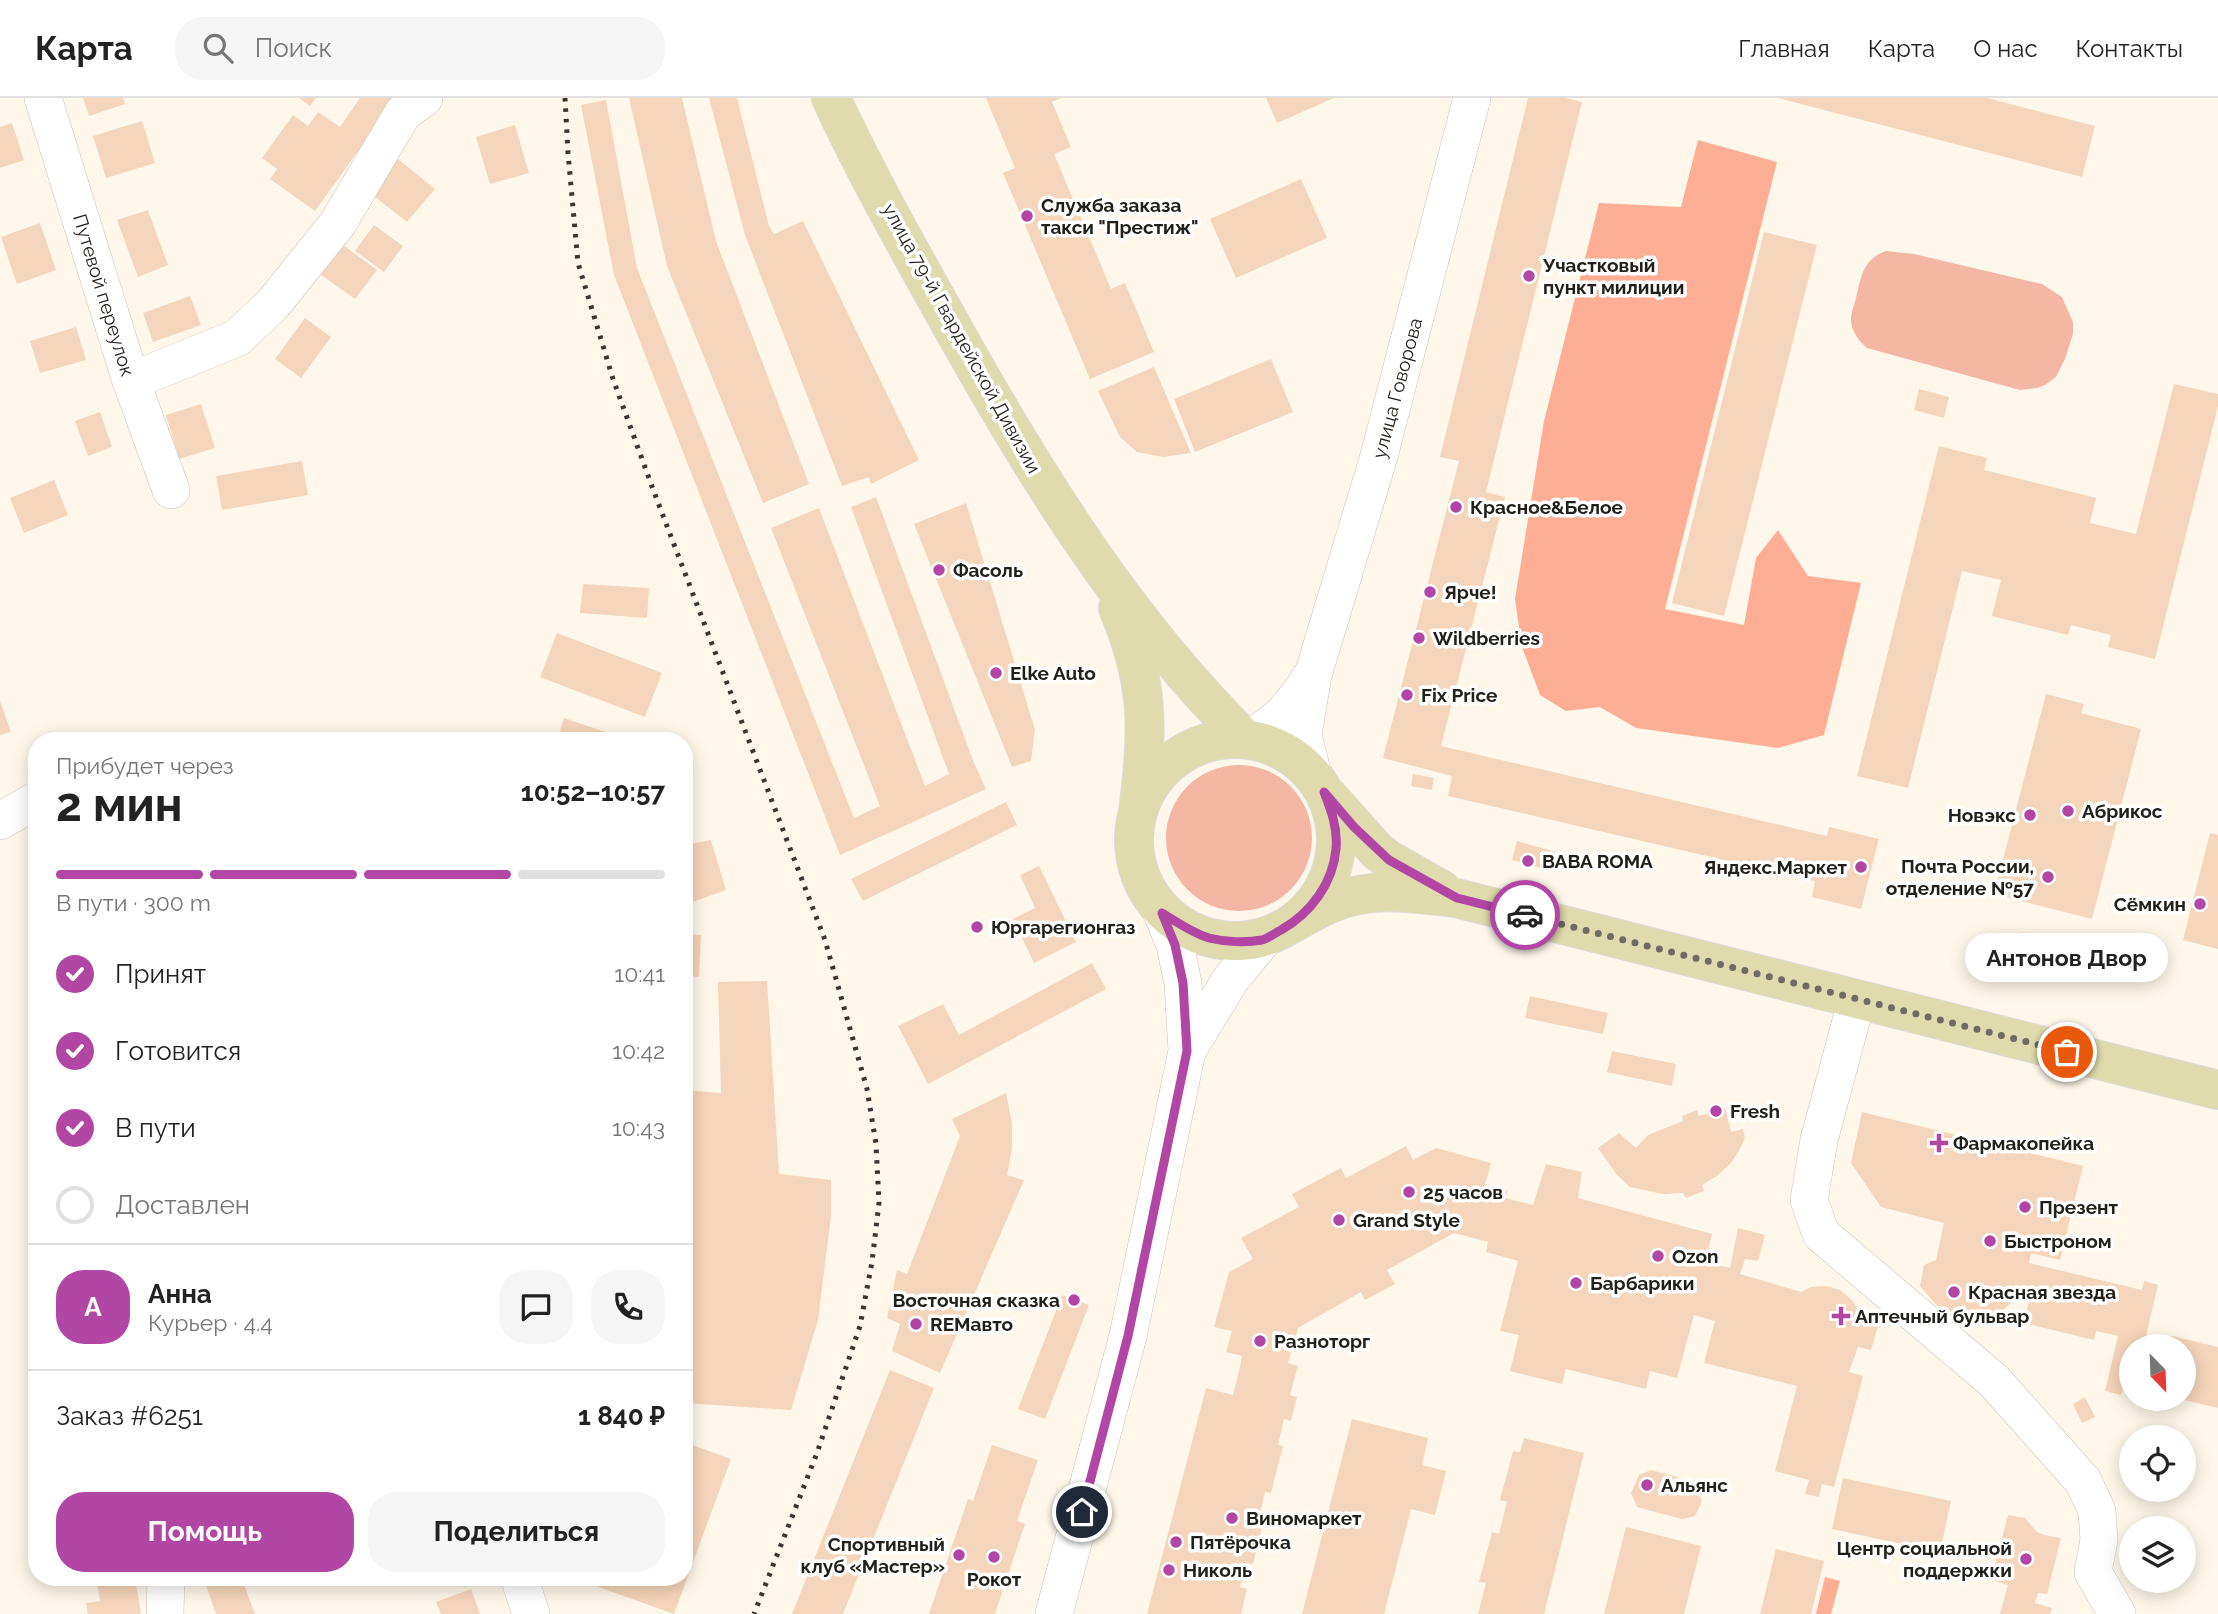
<!DOCTYPE html>
<html lang="ru">
<meta charset="utf-8">
<style>
body{margin:0;font-family:Raleway,sans-serif;background:#f6f6f6;color:#222;height:100vh;display:flex;flex-direction:column;font-size:26px;white-space:nowrap}
*{box-sizing:border-box;margin:0}
p{font-size:23px;color:#767676}
.icon{flex:none;width:38px;height:38px;fill:none;stroke:currentColor;stroke-width:2;stroke-linecap:round;stroke-linejoin:round}
.map{position:relative;flex:1;overflow:hidden}
.side{position:absolute;left:28px;top:634px;width:665px;height:854px;display:flex;flex-direction:column;background:#fff;border-radius:28px;box-shadow:0 4px 18px #0003}
.side>*{flex:none}
.needle{width:46px;rotate:157deg}
.fabs{position:absolute;left:2119px;top:1236px;display:grid;gap:14px}
.fabs a{display:grid;place-items:center;width:77px;height:77px;border-radius:50%;background:#fff;box-shadow:0 4px 18px #0003;font-size:35px}
.pin{position:absolute;display:grid;place-items:center;width:60px;height:60px;color:#fff;margin:-30px;border:4px solid #fff;border-radius:50%;box-shadow:0 2px 7px #0007}
.courier{position:absolute;display:grid;place-items:center;width:70px;height:70px;margin:-35px;border:5px solid #b246a5;border-radius:50%;background:#fff;color:#222;box-shadow:0 2px 9px #0007}
.bubble{position:absolute;height:49px;border-radius:24px;background:#fff;box-shadow:0 4px 18px #0003;font-size:23px;font-weight:700;line-height:49px;text-align:center}
.headline em{font-style:normal;font-weight:700}
.headline div{display:flex;flex-direction:column-reverse}
.headline{display:flex;align-items:center;justify-content:space-between;height:119px;padding:0 28px}
h1{font-size:46px;font-weight:700;line-height:52px}
.bar{display:grid;grid-template-columns:repeat(4,1fr);gap:10px 7px;align-content:center;height:84px;padding:0 28px}
.bar i{height:9px;border-radius:5px;background:#e0e0e0}
.bar .selected{background:#b246a5}
.bar p{grid-column:span 4}
.line{display:flex;align-items:center;gap:18px;padding:0 28px;border-top:2px solid #e0e0e0}
.line div{flex:1}
.round{display:grid;place-items:center;flex:none;width:74px;height:74px;border-radius:28px;background:#f6f6f6}
ol{padding:0 28px;list-style:none}
li{display:flex;align-items:center;gap:21px;height:77px}
li p{margin-inline-start:auto}
li .icon{padding:7px;border-radius:50%;background:#b246a5;color:#fff;stroke-width:4}
li:last-child{color:#767676}
li i{width:38px;height:38px;border:4px solid #e0e0e0;border-radius:50%}
.action{display:flex;gap:14px;margin-top:auto;padding:14px 28px}
.action a{flex:1;height:80px;border-radius:28px;background:#b246a5;color:#fff;font-size:28px;font-weight:700;line-height:80px;text-align:center}
.action a+a{background:#f6f6f6;color:#222}
header{display:flex;align-items:center;gap:42px;box-sizing:border-box;height:98px;padding:0 35px;background:#fff;border-bottom:2px solid #e0e0e0}
header strong{font-size:33px}
nav{display:flex;gap:38px;margin-inline-start:auto;font-size:24px}
.search{width:490px;height:63px;background:#f6f6f6;display:flex;align-items:center;gap:18px;box-sizing:border-box;padding:0 24px;border-radius:28px;color:#767676;font-size:26px}
.map>svg:first-child{display:block}
</style>
<header>
<strong>Карта</strong>
<div class="search"><svg class="icon" aria-label="search" viewBox="0 0 24 24"><circle cx="10" cy="10" r="6"/><path d="M15 15l6 6"/></svg>Поиск</div>
<nav><a>Главная</a><a>Карта</a><a>О нас</a><a>Контакты</a></nav>
</header>
<div class="map">
<svg width="2218" height="1516" viewBox="0 0 2218 1516">
<rect width="100%" height="100%" fill="#fef7ea"/>
<!-- green -->
<path fill="#f4b7a4" d="M 1886,153 L 1914,156 L 2042,186 L 2062,199 L 2073,224 L 2073,236 L 2065,261 L 2056,279 L 2045,287 L 2037,290 L 2020,292 L 1867,250 C 1859,243 1851,233 1851,222 C 1851,215 1854,207 1856,200 C 1861,179 1863,161 1886,153 Z
M1166 740a73 73 0 1 1 146 0a73 73 0 1 1-146 0Z"/>
<!-- forest -->
<path fill="#feae95" d="M 1698,42 L 1777,64 L 1665,511 L 1744,527 L 1756,460 L 1778,432 L 1808,478 L 1861,485 L 1824,637 L 1778,650 L 1636,630 L 1600,609 L 1566,613 L 1540,597 L 1522,549 L 1515,501 L 1544,323 L 1599,105 L 1681,109 Z
M 1825,1479 L 1840,1483 L 1831,1516 L 1816,1516 Z"/>
<!-- building -->
<path fill="#f5d5bb" d="M 83,0 L 123,0 L 125,6 L 89,18 Z
M 299,0 L 316,0 L 310,8 Z
M 360,0 L 396,0 L 315,113 L 270,81 L 277,71 L 262,60 L 293,17 L 308,28 L 318,14 L 340,29 Z
M 629,0 L 682,0 L 716,143 L 809,386 L 763,405 L 667,168 Z
M 709,0 L 737,0 L 769,128 L 774,136 L 803,123 L 919,362 L 871,386 L 869,379 L 842,388 L 745,137 Z
M 986,0 L 1061,0 L 1052,4 L 1071,49 L 1054,56 L 1111,191 L 1125,185 L 1154,254 L 1090,281 L 1003,75 L 1015,70 Z
M 1266,0 L 1334,0 L 1277,25 Z
M 1528,0 L 1565,0 L 1582,4 L 1486,394 L 1505,399 L 1441,648 L 1827,738 L 1829,729 L 1879,741 L 1861,811 L 1812,799 L 1815,783 L 1448,698 L 1452,678 L 1383,660 L 1459,363 L 1440,359 Z
M 1778,0 L 1987,0 L 2095,28 L 2082,79 Z
M 606,2 L 637,170 L 854,720 L 880,708 L 771,430 L 819,410 L 925,688 L 949,676 L 851,409 L 876,399 L 974,665 L 986,691 L 840,757 L 614,177 L 581,7 Z
M 142,23 L 155,65 L 106,80 L 93,38 Z
M 12,25 L 24,62 L 0,70 L 0,29 Z
M 515,27 L 529,75 L 490,86 L 476,39 Z
M 398,61 L 435,91 L 407,124 L 370,95 Z
M 1301,81 L 1327,140 L 1236,180 L 1210,121 Z
M 148,112 L 168,167 L 138,179 L 117,122 Z
M 40,125 L 56,172 L 17,186 L 1,139 Z
M 374,127 L 403,148 L 384,174 L 355,153 Z
M 1764,134 L 1817,147 L 1724,518 L 1672,505 Z
M 339,144 L 377,172 L 355,201 L 317,174 Z
M 190,198 L 201,227 L 153,244 L 143,215 Z
M 305,220 L 331,239 L 301,280 L 275,261 Z
M 76,229 L 86,262 L 40,275 L 30,243 Z
M 1271,261 L 1293,314 L 1195,354 L 1174,301 Z
M 1154,269 L 1191,355 L 1163,359 L 1137,354 L 1120,339 L 1098,293 Z
M 2174,286 L 2218,296 L 2218,308 L 2155,561 L 2108,549 L 2111,537 L 2071,527 L 2068,537 L 1992,518 L 2001,482 L 1962,473 L 1908,690 L 1857,678 L 1939,348 L 1987,360 L 1984,372 L 2096,400 L 2090,425 L 2136,436 Z
M 1919,291 L 1949,299 L 1944,320 L 1914,312 Z
M 201,306 L 215,350 L 179,361 L 166,317 Z
M 100,314 L 112,349 L 88,358 L 75,323 Z
M 302,363 L 308,397 L 222,412 L 216,378 Z
M 54,382 L 68,417 L 24,435 L 10,400 Z
M 966,405 L 1035,632 L 1031,663 L 1012,669 L 914,426 Z
M 583,486 L 649,490 L 647,520 L 580,515 Z
M 557,535 L 662,575 L 645,619 L 540,579 Z
M 2046,596 L 2084,606 L 2081,615 L 2141,631 L 2092,821 L 1994,796 Z
M 0,603 L 11,634 L 0,637 Z
M 564,620 L 629,642 L 557,642 Z
M 1413,676 L 1434,680 L 1432,692 L 1411,688 Z
M 1006,704 L 1017,727 L 863,803 L 851,781 Z
M 2210,735 L 2218,737 L 2218,851 L 2183,842 Z
M 711,742 L 726,792 L 690,805 L 684,803 L 684,747 Z
M 1517,743 L 1556,754 L 1551,773 L 1512,762 Z
M 1039,768 L 1076,844 L 1034,865 L 1013,821 L 1035,810 L 1020,777 Z
M 2022,834 L 2070,846 L 2064,870 L 2016,858 Z
M 684,836 L 701,837 L 699,879 L 684,878 Z
M 1092,865 L 1106,891 L 928,986 L 898,928 L 943,906 L 959,937 Z
M 767,883 L 779,1076 L 831,1082 L 831,1119 L 818,1222 L 791,1312 L 684,1305 L 684,992 L 721,995 L 718,884 Z
M 1530,898 L 1608,915 L 1603,936 L 1525,920 Z
M 1612,953 L 1676,966 L 1672,988 L 1607,974 Z
M 1006,995 L 1012,1026 L 1012,1050 L 1007,1077 L 1024,1082 L 940,1275 L 892,1253 L 900,1226 L 887,1220 L 897,1172 L 907,1176 L 960,1038 L 952,1021 Z
M 1725,1010 L 1731,1034 L 1743,1031 L 1745,1040 L 1740,1051 L 1731,1065 L 1717,1078 L 1702,1087 L 1704,1093 L 1686,1100 L 1683,1095 L 1663,1096 L 1630,1089 L 1617,1077 L 1598,1050 L 1619,1035 L 1636,1050 L 1648,1037 L 1683,1023 L 1682,1018 L 1697,1012 L 1699,1018 Z
M 1862,1014 L 2083,1068 L 2060,1162 L 2031,1155 L 2029,1165 L 2142,1192 L 2144,1183 L 2158,1187 L 2145,1242 L 2164,1248 L 2132,1248 L 2132,1289 L 2124,1288 L 2121,1297 L 2105,1293 L 2118,1238 L 2096,1233 L 2094,1242 L 2024,1225 L 2032,1190 L 2023,1188 L 2015,1201 L 1998,1217 L 1967,1212 L 1951,1224 L 1920,1188 L 1924,1167 L 1936,1162 L 1944,1125 L 1881,1109 L 1851,1065 Z
M 1406,1048 L 1413,1062 L 1436,1050 L 1491,1065 L 1485,1087 L 1507,1093 L 1505,1100 L 1533,1107 L 1546,1066 L 1582,1074 L 1578,1100 L 1712,1136 L 1705,1164 L 1730,1170 L 1738,1130 L 1765,1137 L 1758,1163 L 1745,1161 L 1740,1176 L 1801,1194 L 1811,1189 L 1826,1188 L 1840,1192 L 1853,1203 L 1861,1219 L 1879,1225 L 1871,1252 L 1858,1249 L 1849,1274 L 1863,1278 L 1834,1389 L 1822,1386 L 1819,1399 L 1805,1396 L 1809,1382 L 1775,1373 L 1797,1288 L 1704,1265 L 1715,1223 L 1694,1217 L 1677,1280 L 1650,1273 L 1646,1291 L 1566,1271 L 1562,1286 L 1510,1273 L 1519,1237 L 1500,1233 L 1518,1163 L 1486,1154 L 1488,1144 L 1454,1135 L 1387,1172 L 1395,1186 L 1365,1202 L 1361,1194 L 1298,1230 L 1288,1265 L 1298,1268 L 1290,1297 L 1297,1299 L 1291,1323 L 1284,1321 L 1278,1347 L 1283,1348 L 1271,1395 L 1265,1394 L 1259,1419 L 1264,1421 L 1253,1466 L 1247,1465 L 1240,1489 L 1247,1491 L 1241,1516 L 1147,1516 L 1206,1290 L 1233,1297 L 1240,1269 L 1242,1258 L 1226,1254 L 1232,1233 L 1214,1229 L 1229,1174 L 1253,1161 L 1241,1140 L 1299,1109 L 1292,1096 L 1341,1070 L 1346,1080 Z
M 1062,1197 L 1089,1207 L 1045,1321 L 1018,1311 Z
M 2172,1238 L 2218,1249 L 2218,1310 L 2184,1302 L 2184,1248 L 2169,1248 Z
M 890,1272 L 934,1290 L 843,1516 L 792,1516 Z
M 2085,1299 L 2095,1319 L 2082,1325 L 2073,1306 Z
M 1352,1321 L 1428,1340 L 1422,1367 L 1446,1373 L 1435,1417 L 1411,1411 L 1384,1516 L 1302,1516 Z
M 1524,1340 L 1584,1355 L 1544,1516 L 1478,1516 L 1486,1485 L 1479,1484 L 1492,1434 L 1499,1436 L 1507,1404 L 1500,1402 L 1513,1353 L 1520,1354 Z
M 684,1344 L 731,1361 L 674,1516 L 590,1486 L 593,1479 L 684,1479 Z
M 992,1347 L 1038,1362 L 1017,1423 L 1025,1426 L 995,1516 L 929,1516 L 968,1401 L 973,1403 Z
M 1651,1372 L 1692,1383 L 1702,1403 L 1695,1418 L 1682,1421 L 1637,1409 L 1631,1395 L 1639,1377 Z
M 1843,1380 L 1951,1403 L 1940,1454 L 1832,1431 Z
M 2008,1417 L 2025,1420 L 2037,1434 L 2044,1437 L 2061,1440 L 2047,1496 L 2038,1495 L 2035,1505 L 2052,1510 L 2050,1516 L 2000,1516 L 2008,1487 L 1991,1482 Z
M 1626,1429 L 1701,1448 L 1684,1516 L 1604,1516 Z
M 1776,1451 L 1824,1463 L 1811,1516 L 1760,1516 Z
M 96,1479 L 135,1479 L 141,1516 L 88,1516 L 86,1505 L 100,1503 Z
M 203,1479 L 241,1479 L 255,1516 L 216,1516 Z
M 471,1491 L 480,1516 L 441,1516 L 436,1504 Z"/>
<g fill="none" stroke-linecap="round" stroke-linejoin="round">
<defs>
<path id="minor" d="M 43,0 L 131,283 L 171,392
M 131,283 L 237,240 L 273,206 L 338,125 L 403,15 L 424,0
M 1246,642 C 1278,624 1290,611 1310,580
M 1313,677 L 1303,637 L 1313,577 L 1379,358 L 1472,0
M 0,723 L 37,702
M 1857,901 L 1819,1042 L 1809,1102 L 1821,1136 L 1994,1283 L 2083,1383 L 2097,1413 L 2099,1442 L 2093,1474 L 2117,1516
M 1187,953 L 1231,881 L 1264,841
M 519,1479 L 531,1516
M 165,1516 L 166,1479
M 1054,1516 L 1128,1238 L 1187,953 L 1183,885 L 1175,847 L 1162,815"/>
<path id="major" d="M 831,0 C 868,80 912,157 955,234 C 1037,380 1126,524 1246,642
M 1118,510 C 1148,581 1149,629 1139,705
M1134 742a101 101 0 1 1 202 0a101 101 0 1 1-202 0Z
M 1328,698 L 1377,753 L 1389,762 L 1442,792
M 1293,825 C 1308,817 1322,808 1337,803 C 1377,788 1416,796 1456,800 L 2218,992"/>
</defs>
<!-- minor casing -->
<use href="#minor" stroke="#cac3b7" stroke-width="38"/>
<!-- major casing -->
<use href="#major" stroke="#dcdbdb" stroke-width="40"/>
<!-- minor -->
<use href="#minor" stroke="#fff" stroke-width="37"/>
<!-- major -->
<use href="#major" stroke="#dfdbad" stroke-width="38"/>
<!-- rail -->
<path stroke="#393631" stroke-width="5" stroke-dasharray="3.5 7" stroke-linecap="butt" d="M 565,0 L 568,55 L 578,165 L 613,281 L 654,394 L 825,842 L 867,991 L 876,1046 L 879,1105 L 872,1164 L 860,1228 L 817,1355 L 754,1516"/>
</g>
<g fill="none" stroke-linecap="round" stroke-linejoin="round">
<!-- done -->
<path stroke="#6f6b63" stroke-width="7" stroke-dasharray="0 12.6" d="M 1525,817 L 2067,954"/>
<!-- route -->
<path stroke="#b246a5" stroke-width="9" d="M 1082,1414 L 1128,1238 L 1187,953 L 1183,885 L 1175,847 L 1162,815 C 1177,824 1192,835 1209,840 C 1225,844 1246,845 1262,842 C 1269,840 1275,835 1281,832 C 1311,815 1333,785 1336,751 C 1338,730 1331,712 1324,694 L 1354,729 L 1389,762 L 1457,800 L 1525,817"/>
</g>
<!-- markers -->
<g fill="#b246a5" stroke="#fff" stroke-width="2.5">
<circle cx="1027" cy="118" r="7"/>
<circle cx="1529" cy="178" r="7"/>
<circle cx="1456" cy="409" r="7"/>
<circle cx="939" cy="472" r="7"/>
<circle cx="1430" cy="494" r="7"/>
<circle cx="1419" cy="540" r="7"/>
<circle cx="996" cy="575" r="7"/>
<circle cx="1407" cy="597" r="7"/>
<circle cx="2068" cy="713" r="7"/>
<circle cx="2030" cy="717" r="7"/>
<circle cx="1528" cy="763" r="7"/>
<circle cx="1861" cy="769" r="7"/>
<circle cx="2048" cy="779" r="7"/>
<circle cx="2200" cy="806" r="7"/>
<circle cx="977" cy="829" r="7"/>
<circle cx="1716" cy="1013" r="7"/>
<path d="M1935.5 1034.5h7v7h7v7h-7v7h-7v-7h-7v-7h7z"/>
<circle cx="1409" cy="1094" r="7"/>
<circle cx="2025" cy="1109" r="7"/>
<circle cx="1339" cy="1122" r="7"/>
<circle cx="1990" cy="1143" r="7"/>
<circle cx="1658" cy="1158" r="7"/>
<circle cx="1576" cy="1185" r="7"/>
<circle cx="1954" cy="1194" r="7"/>
<circle cx="1074" cy="1202" r="7"/>
<path d="M1837.5 1207.5h7v7h7v7h-7v7h-7v-7h-7v-7h7z"/>
<circle cx="916" cy="1226" r="7"/>
<circle cx="1260" cy="1243" r="7"/>
<circle cx="1647" cy="1387" r="7"/>
<circle cx="1232" cy="1420" r="7"/>
<circle cx="1176" cy="1444" r="7"/>
<circle cx="959" cy="1457" r="7"/>
<circle cx="994" cy="1459" r="7"/>
<circle cx="2026" cy="1461" r="7"/>
<circle cx="1169" cy="1472" r="7"/>
</g>
<g text-anchor="middle" stroke-width="7" stroke-linejoin="round" paint-order="stroke">
<!-- poi labels -->
<g font-size="19" font-weight="bold" fill="#22201b" stroke="#fff" text-anchor="start">
<text x="1041" y="114">Служба заказа<tspan x="1041" dy="22">такси "Престиж"</tspan></text>
<text x="1543" y="174">Участковый<tspan x="1543" dy="22">пункт милиции</tspan></text>
<text x="1470" y="416">Красное&amp;Белое</text>
<text x="953" y="479">Фасоль</text>
<text x="1444" y="501">Ярче!</text>
<text x="1433" y="547">Wildberries</text>
<text x="1010" y="582">Elke Auto</text>
<text x="1421" y="604">Fix Price</text>
<text x="2082" y="720">Абрикос</text>
<text x="2016" y="724" text-anchor="end">Новэкс</text>
<text x="1542" y="770">BABA ROMA</text>
<text x="2034" y="775" text-anchor="end">Почта России,<tspan x="2034" dy="22">отделение №57</tspan></text>
<text x="1847" y="776" text-anchor="end">Яндекс.Маркет</text>
<text x="2186" y="813" text-anchor="end">Сёмкин</text>
<text x="991" y="836">Юргарегионгаз</text>
<text x="1730" y="1020">Fresh</text>
<text x="1953" y="1052">Фармакопейка</text>
<text x="1423" y="1101">25 часов</text>
<text x="2039" y="1116">Презент</text>
<text x="1353" y="1129">Grand Style</text>
<text x="2004" y="1150">Быстроном</text>
<text x="1672" y="1165">Ozon</text>
<text x="1590" y="1192">Барбарики</text>
<text x="1968" y="1201">Красная звезда</text>
<text x="1060" y="1209" text-anchor="end">Восточная сказка</text>
<text x="1855" y="1225">Аптечный бульвар</text>
<text x="930" y="1233">REMавто</text>
<text x="1274" y="1250">Разноторг</text>
<text x="1661" y="1394">Альянс</text>
<text x="1246" y="1427">Виномаркет</text>
<text x="1190" y="1451">Пятёрочка</text>
<text x="945" y="1453" text-anchor="end">Спортивный<tspan x="945" dy="22">клуб «Мастер»</tspan></text>
<text x="2012" y="1457" text-anchor="end">Центр социальной<tspan x="2012" dy="22">поддержки</tspan></text>
<text x="1183" y="1479">Николь</text>
<text x="994" y="1488" text-anchor="middle">Рокот</text>
</g>
<!-- street labels -->
<g font-size="19" fill="#22201b" stroke="#fff">
<text transform="translate(104 197) rotate(73)" y="7">Путевой переулок</text>
<text transform="translate(962 240) rotate(61)" y="7">улица 79-й Гвардейской Дивизии</text>
<text transform="translate(1397 290) rotate(-75)" y="7">улица Говорова</text>
</g>
</g>
</svg>
<div class="fabs">
<a><svg class="needle" viewBox="-14 -14 28 28"><path d="M0-13l5 13h-10z" fill="#e53935"/><path d="M0 13l5-13h-10z" fill="#767676"/></svg></a>
<a><svg class="icon" aria-label="locate" viewBox="0 0 24 24"><circle cx="12" cy="12" r="6"/><path d="M12 2v4M12 18v4M2 12h4M18 12h4"/></svg></a>
<a><svg class="icon" aria-label="layers" viewBox="0 0 24 24"><path d="M12 4l9 5-9 5-9-5zM3 14l9 5 9-5"/></svg></a>
</div>
<div class="pin" style="left:2067px;top:954px;background:#ea580c"><svg class="icon" aria-label="bag" viewBox="0 0 24 24"><path d="M5 8h14l-1 12H6zM9 8a3 3 0 0 1 6 0"/></svg></div>
<div class="pin" style="left:1082px;top:1414px;background:#1f2937"><svg class="icon" aria-label="home" viewBox="0 0 24 24"><path d="M3 11l9-7 9 7M6 9v11h12V9"/></svg></div>
<div class="courier" style="left:1525px;top:817px"><svg class="icon" aria-label="car" viewBox="0 0 24 24"><path d="M5 17H2v-5l4-1 3-4h7l3 4 3 1v5h-3M9 17h6M6 11h13"/><circle cx="7" cy="17" r="2"/><circle cx="17" cy="17" r="2"/></svg></div>
<div class="bubble" style="left:1965px;top:835px;width:203px">Антонов Двор</div>
<section class="side">
<div class="headline"><div><h1>2 мин</h1><p>Прибудет через</p></div><em>10:52–10:57</em></div>
<div class="bar"><i class="selected"></i><i class="selected"></i><i class="selected"></i><i></i><p>В пути · 300 m</p></div>
<ol>
<li><svg class="icon" aria-label="check" viewBox="0 0 24 24"><path d="M5 12l5 5 9-10"/></svg>Принят<p>10:41</p></li>
<li><svg class="icon" aria-label="check" viewBox="0 0 24 24"><path d="M5 12l5 5 9-10"/></svg>Готовится<p>10:42</p></li>
<li><svg class="icon" aria-label="check" viewBox="0 0 24 24"><path d="M5 12l5 5 9-10"/></svg>В пути<p>10:43</p></li>
<li><i></i>Доставлен</li>
</ol>
<div class="line" style="height:126px"><b class="round" style="background:#b246a5;color:#fff">А</b><div><b>Анна</b><p>Курьер · 4.4</p></div><a class="round"><svg class="icon" aria-label="chat" viewBox="0 0 24 24"><path d="M4 5h16v11H9l-5 4z"/></svg></a><a class="round"><svg class="icon" aria-label="phone" viewBox="0 0 24 24"><path d="M5 4h4l2 5-3 2q2 4 5 5l2-3 5 2v4C11 20 4 13 5 4z"/></svg></a></div>
<div class="line" style="height:91px"><div>Заказ #6251</div><b>1 840 ₽</b></div>
<div class="action"><a>Помощь</a><a>Поделиться</a></div>
</section>
</div>
